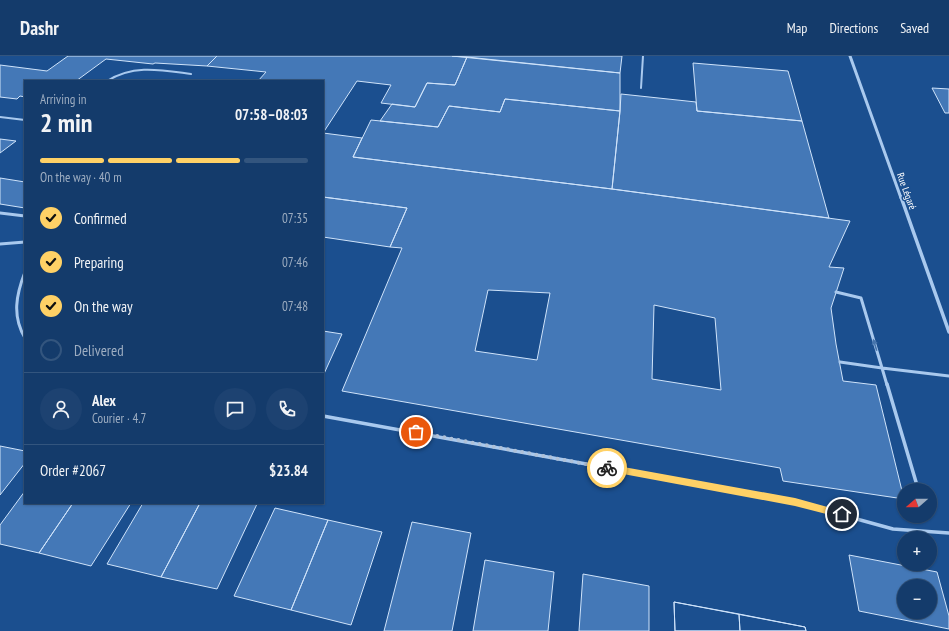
<!DOCTYPE html>
<meta charset="utf-8">
<style>
body{margin:0;font-family:"PT Sans Narrow",sans-serif;background:#1d4271;color:#f1f3f6;height:100vh;display:flex;flex-direction:column;font-size:15px;white-space:nowrap}
*{box-sizing:border-box;margin:0}
p{font-size:13px;color:#9dadc1}
.icon{flex:none;width:22px;height:22px;fill:none;stroke:currentColor;stroke-width:2;stroke-linecap:round;stroke-linejoin:round}
.map{position:relative;flex:1;overflow:hidden}
.drawer{position:absolute;left:24px;top:24px;width:300px;height:424px;display:flex;flex-direction:column;background:#143b6b;border-radius:0px;box-shadow:0 1px 3px #0004,0 0 0 1px #33557e}
.drawer>*{flex:none}
.needle{width:26px;rotate:250deg}
.fabs{position:absolute;left:897px;top:427px;display:grid;gap:8px}
.fabs a{display:grid;place-items:center;width:40px;height:40px;border-radius:50%;background:#143b6b;box-shadow:0 1px 3px #0004,0 0 0 1px #33557e;font-size:20px}
.pin{position:absolute;display:grid;place-items:center;width:34px;height:34px;color:#fff;margin:-17px;border:2px solid #fff;border-radius:50%;box-shadow:0 1px 4px #0007}
.courier{position:absolute;display:grid;place-items:center;width:40px;height:40px;margin:-20px;border:3px solid #ffd166;border-radius:50%;background:#fff;color:#222;box-shadow:0 1px 5px #0007}
.head em{font-style:normal;font-weight:600}
.head div{display:flex;flex-direction:column-reverse}
.head{display:flex;align-items:center;justify-content:space-between;height:68px;padding:0 16px}
h1{font-size:26px;font-weight:600;line-height:30px}
.bar{display:grid;grid-template-columns:repeat(4,1fr);gap:6px 4px;align-content:center;height:48px;padding:0 16px}
.bar i{height:5px;border-radius:3px;background:#33557e}
.bar .active{background:#ffd166}
.bar p{grid-column:span 4}
.line{display:flex;align-items:center;gap:10px;padding:0 16px;border-top:1px solid #33557e}
.line div{flex:1}
.round{display:grid;place-items:center;flex:none;width:42px;height:42px;border-radius:21px;background:#1d4271}
ol{padding:0 16px;list-style:none}
li{display:flex;align-items:center;gap:12px;height:44px}
li p{margin-inline-start:auto}
li .icon{padding:4px;border-radius:50%;background:#ffd166;color:#111;stroke-width:4}
li:last-child{color:#9dadc1}
li i{width:22px;height:22px;border:2px solid #33557e;border-radius:50%}
header{display:flex;align-items:center;gap:24px;box-sizing:border-box;height:56px;padding:0 20px;background:#143b6b;border-bottom:1px solid #33557e}
header strong{font-size:19px}
nav{display:flex;gap:22px;margin-inline-start:auto;font-size:14px}
.map>svg:first-child{display:block}
</style>
<header>
<strong>Dashr</strong>
<nav><a>Map</a><a>Directions</a><a>Saved</a></nav>
</header>
<div class="map">
<svg width="949" height="575" viewBox="0 0 949 575">
<rect width="100%" height="100%" fill="#1b4f8f"/>
<!-- building -->
<path fill="#4478b7" stroke="#cfe3fa" fill-rule="evenodd" d="M 68,0 L 217,0 L 207,10 L 155,7 L 153,8 L 106,3 L 76,25 L 25,25 L 25,41 L 20,40 L 17,43 L 0,41 L 0,9 L 47,15 Z
M 217,0 L 452,0 L 467,1 L 455,29 L 427,27 L 415,51 L 381,47 L 391,29 L 357,25 L 323,77 L 323,25 L 258,25 L 266,16 L 207,10 Z
M 452,0 L 622,0 L 620,17 Z
M 467,1 L 620,17 L 620,55 L 505,43 L 500,56 L 449,50 L 438,71 L 380,65 L 392,48 L 415,51 L 427,27 L 455,29 Z
M 693,7 L 788,15 L 802,65 L 697,55 Z
M 932,32 L 949,33 L 949,57 L 945,57 Z
M 621,38 L 696,46 L 697,55 L 802,65 L 829,162 L 612,133 L 620,55 Z
M 505,43 L 620,55 L 612,133 L 353,101 L 371,64 L 438,71 L 449,50 L 500,56 Z
M 323,77 L 362,82 L 353,101 L 612,133 L 850,165 L 829,211 L 844,212 L 831,252 L 836,288 L 843,325 L 876,329 L 904,443 L 783,425 L 780,412 L 342,335 L 402,192 L 390,191 L 407,152 L 323,141 ZM 488,234 L 550,237 L 537,304 L 475,295 ZM 654,249 L 715,262 L 721,334 L 652,323 Z
M 0,83 L 16,85 L 0,97 Z
M 0,122 L 25,126 L 25,152 L 0,148 Z
M 323,141 L 407,152 L 390,191 L 323,181 Z
M 323,275 L 342,278 L 323,320 Z
M 0,390 L 25,395 L 25,407 L 0,439 Z
M 25,435 L 25,447 L 73,447 L 39,497 L 0,488 L 0,469 Z
M 73,447 L 131,447 L 91,510 L 39,497 Z
M 143,447 L 200,447 L 161,521 L 107,508 Z
M 200,447 L 257,448 L 217,533 L 161,521 Z
M 275,452 L 328,464 L 291,554 L 234,540 Z
M 328,464 L 382,476 L 351,569 L 291,554 Z
M 412,466 L 471,477 L 452,575 L 384,575 Z
M 849,499 L 937,516 L 949,560 L 949,573 L 859,555 ZM 904,530 L 930,530 L 930,556 L 904,556 Z
M 485,504 L 554,516 L 548,575 L 473,575 Z
M 583,518 L 649,530 L 649,575 L 579,575 Z
M 674,546 L 805,571 L 806,575 L 675,575 Z
M 674,546 L 739,558 L 740,575 L 675,575 Z
M 739,558 L 805,571 L 806,575 L 740,575 Z"/>
<g fill="none" stroke-linecap="round" stroke-linejoin="round">
<!-- service-far2 -->
<path stroke="#a9c9ee" stroke-width="2" d="M 107,25 C 134,8 161,14 191,18
M 641,32 L 643,0
M 0,61 L 25,64"/>
<!-- service-far1 -->
<path stroke="#a9c9ee" stroke-width="3" d="M 0,157 L 25,160
M 0,188 L 25,186
M 25,216 C 16,239 12,260 25,282
M 836,236 L 861,242 L 882,312 L 840,306
M 887,329 L 882,312 L 949,320"/>
<!-- service -->
<path stroke="#a9c9ee" stroke-width="3.5" d="M 887,328 L 916,426
M 323,360 L 795,446 L 893,473 L 949,477"/>
<!-- minor-far1 -->
<path stroke="#a9c9ee" stroke-width="3" d="M 850,0 L 901,142"/>
<!-- minor -->
<path stroke="#a9c9ee" stroke-width="3.5" d="M 901,141 L 949,276"/>
</g>
<!-- one-way arrows -->
<defs><path id="oneway-solid" d="M-6-.8H1V-3.2L6.5 0L1 3.2V.8H-6Z"/></defs>
<use fill="#4674ac" href="#oneway-solid" transform="translate(875 289) rotate(-107)"/>
<!-- route -->
<path fill="#ffd166" d="M 607,408 L 795,442 L 842,455 L 846,458 L 842,462 L 795,450 L 607,415 L 603,412 Z"/>
<g fill="none" stroke-linecap="round" stroke-linejoin="round">
<!-- done -->
<path stroke="#afc1d8" stroke-width="4" stroke-dasharray="0 7.2" d="M 416,376 L 607,412"/>
</g>
<g text-anchor="middle" stroke-width="3" stroke-linejoin="round" paint-order="stroke">
<!-- far-street labels -->
<g font-size="10" fill="#fff" stroke="#1b4f8f">
<text transform="translate(907 135) rotate(70)" y="4">Rue Légaré</text>
</g>
</g>
</svg>
<div class="fabs">
<a><svg class="needle" viewBox="-14 -14 28 28"><path d="M0-13l5 13h-10z" fill="#e53935"/><path d="M0 13l5-13h-10z" fill="#9dadc1"/></svg></a>
<a>+</a>
<a>−</a>
</div>
<div class="pin" style="left:416px;top:376px;background:#ea580c"><svg class="icon" aria-label="bag" viewBox="0 0 24 24"><path d="M5 8h14l-1 12H6zM9 8a3 3 0 0 1 6 0"/></svg></div>
<div class="pin" style="left:842px;top:458px;background:#1f2937"><svg class="icon" aria-label="home" viewBox="0 0 24 24"><path d="M3 11l9-7 9 7M6 9v11h12V9"/></svg></div>
<div class="courier" style="left:607px;top:412px"><svg class="icon" aria-label="bike" viewBox="0 0 24 24"><circle cx="6" cy="16" r="4"/><circle cx="18" cy="16" r="4"/><path d="M6 16l4-8h5l3 8M10 8l3 8H6M13 5h3"/></svg></div>
<section class="drawer">
<div class="head"><div><h1>2 min</h1><p>Arriving in</p></div><em>07:58–08:03</em></div>
<div class="bar"><i class="active"></i><i class="active"></i><i class="active"></i><i></i><p>On the way · 40 m</p></div>
<ol>
<li><svg class="icon" aria-label="check" viewBox="0 0 24 24"><path d="M5 12l5 5 9-10"/></svg>Confirmed<p>07:35</p></li>
<li><svg class="icon" aria-label="check" viewBox="0 0 24 24"><path d="M5 12l5 5 9-10"/></svg>Preparing<p>07:46</p></li>
<li><svg class="icon" aria-label="check" viewBox="0 0 24 24"><path d="M5 12l5 5 9-10"/></svg>On the way<p>07:48</p></li>
<li><i></i>Delivered</li>
</ol>
<div class="line" style="height:72px"><a class="round"><svg class="icon" aria-label="person" viewBox="0 0 24 24"><circle cx="12" cy="8" r="4"/><path d="M4 21q1-7 8-7t8 7"/></svg></a><div><b>Alex</b><p>Courier · 4.7</p></div><a class="round"><svg class="icon" aria-label="chat" viewBox="0 0 24 24"><path d="M4 5h16v11H9l-5 4z"/></svg></a><a class="round"><svg class="icon" aria-label="phone" viewBox="0 0 24 24"><path d="M5 4h4l2 5-3 2q2 4 5 5l2-3 5 2v4C11 20 4 13 5 4z"/></svg></a></div>
<div class="line" style="height:52px"><div>Order #2067</div><b>$23.84</b></div>
</section>
</div>
